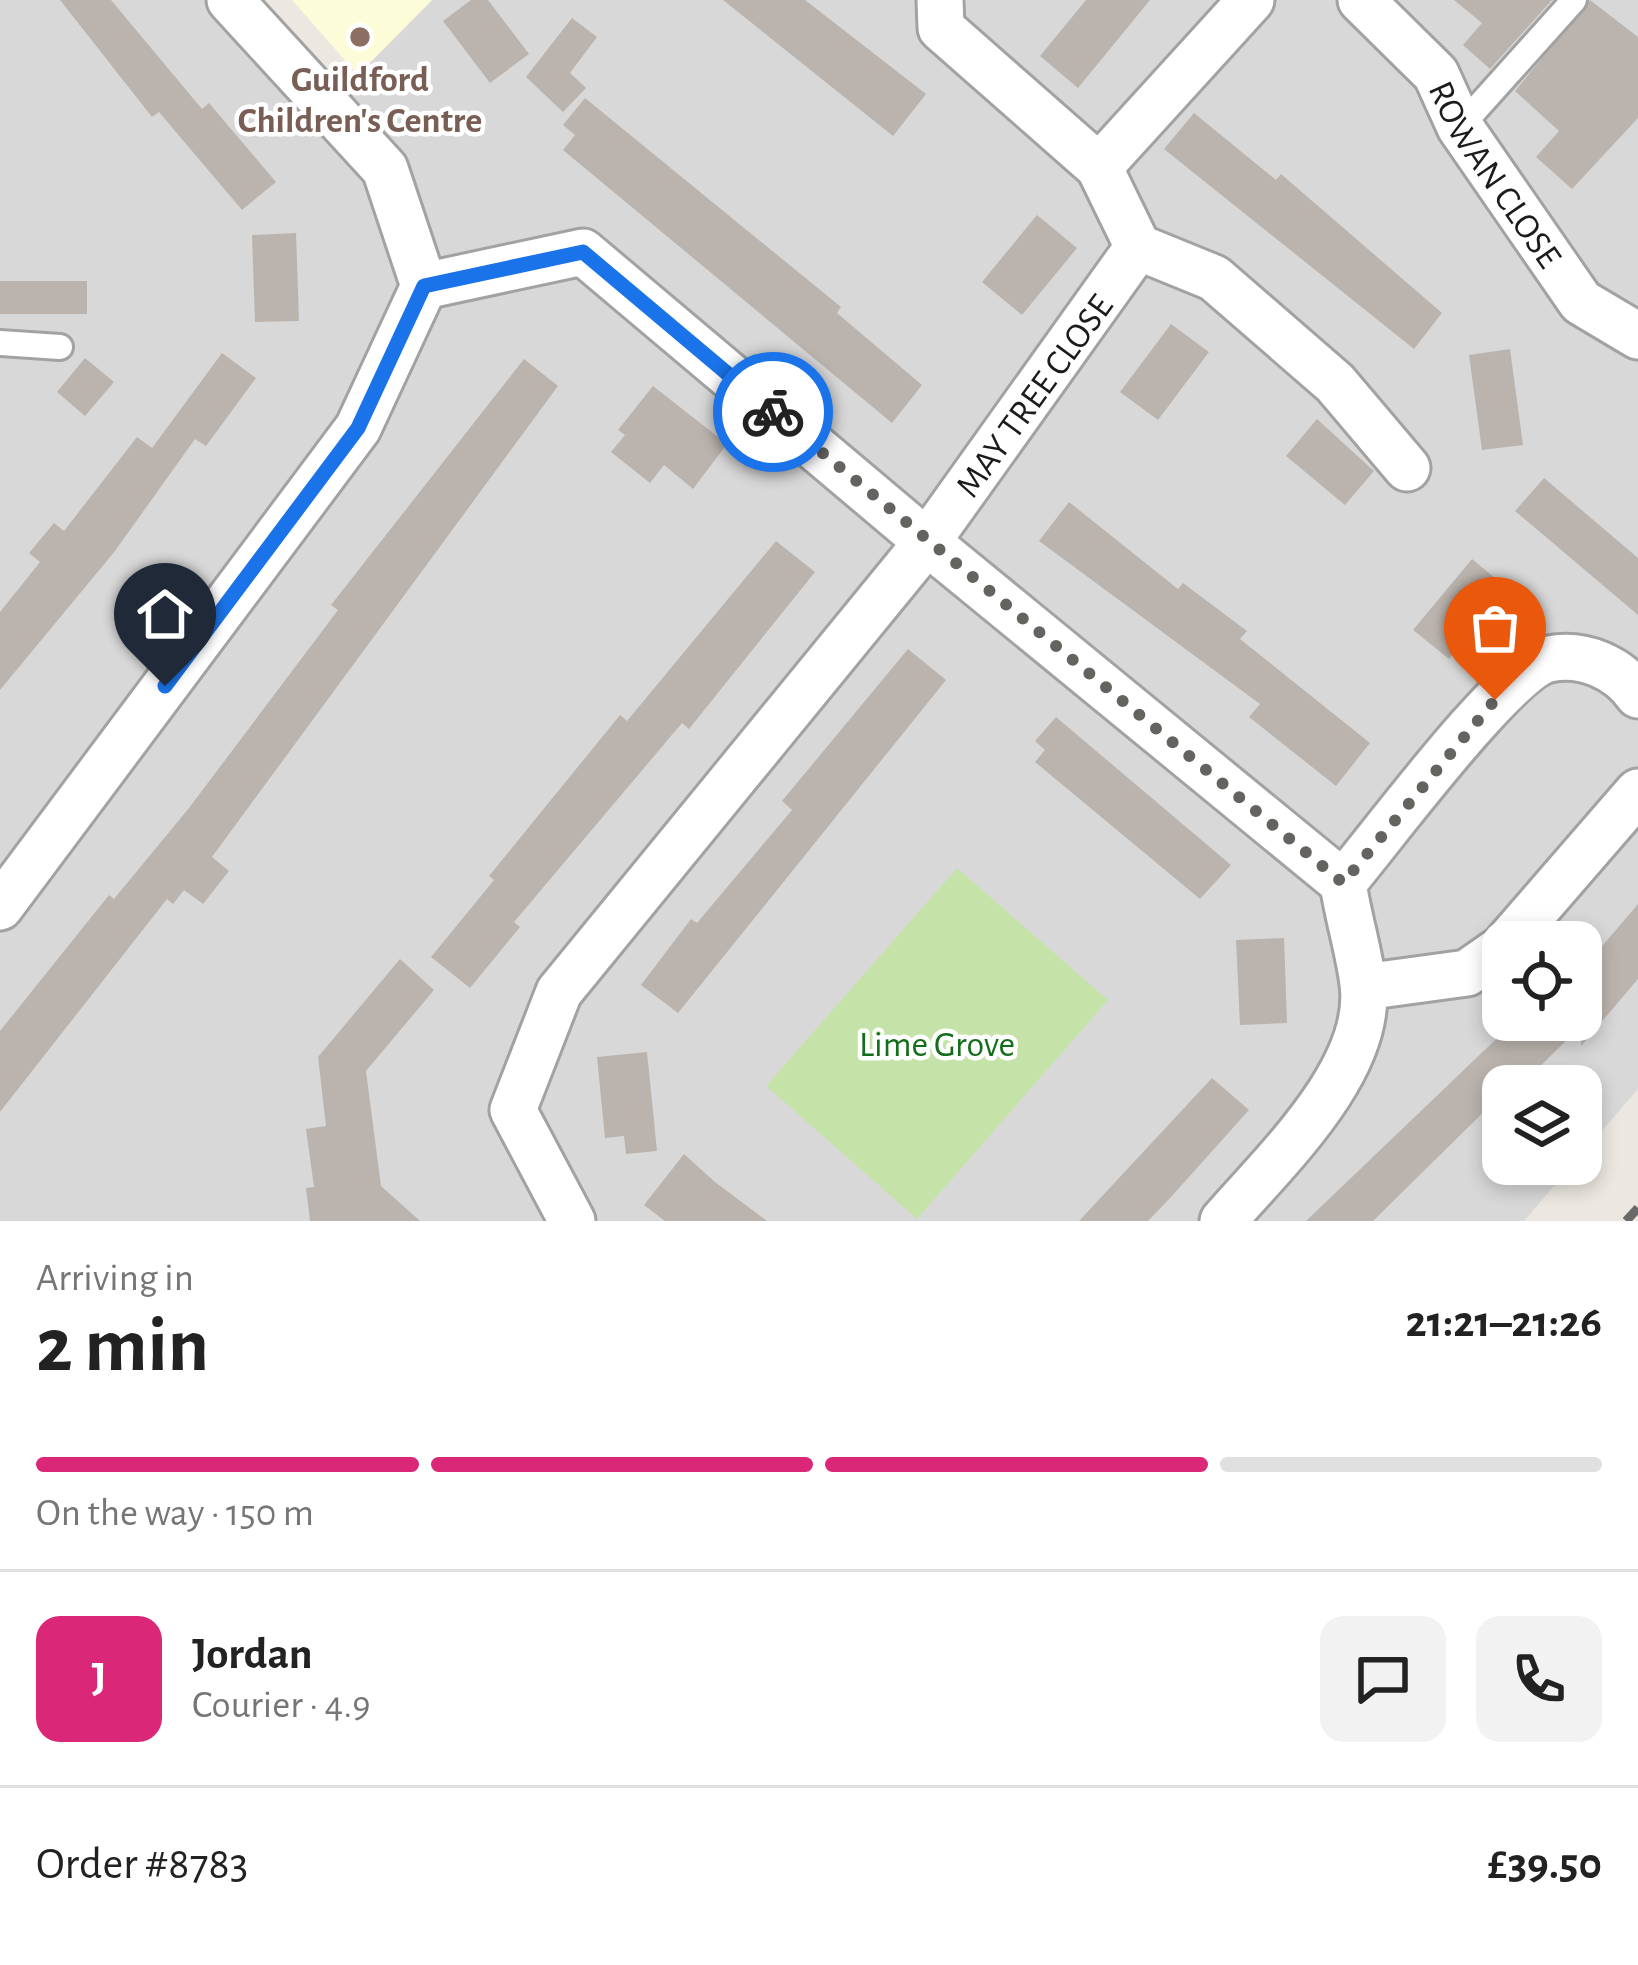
<!DOCTYPE html>
<meta charset="utf-8">
<style>
body{margin:0;font-family:"Alegreya Sans",sans-serif;background:#f2f2f2;color:#222;height:100vh;display:flex;flex-direction:column;font-size:45px;white-space:nowrap}
*{box-sizing:border-box;margin:0}
p{font-size:39px;color:#767676}
.icon{flex:none;width:66px;height:66px;fill:none;stroke:currentColor;stroke-width:2;stroke-linecap:round;stroke-linejoin:round}
.map{position:relative;height:1221px;overflow:hidden}
.sheet{display:flex;flex-direction:column;background:#fff;flex:1}
.sheet>*{flex:none}
.buttons{position:absolute;left:1482px;top:921px;display:grid;gap:24px}
.buttons a{display:grid;place-items:center;width:120px;height:120px;border-radius:24px;background:#fff;box-shadow:0 6px 18px #0003;font-size:60px}
.pin{position:absolute;display:grid;place-items:center;width:102px;height:102px;color:#fff;margin:-123px -51px;border-radius:50% 50% 50% 0;rotate:-45deg;box-shadow:0 0 12px #0007}
.pin .icon{rotate:45deg}
.courier{position:absolute;display:grid;place-items:center;width:120px;height:120px;margin:-60px;border:9px solid #1a73e8;border-radius:50%;background:#fff;color:#222;box-shadow:0 3px 15px #0007}
.summary em{font-style:normal;font-weight:700}
.summary div{display:flex;flex-direction:column-reverse}
.summary{display:flex;align-items:center;justify-content:space-between;height:204px;padding:0 36px}
h1{font-size:78px;font-weight:700;line-height:90px}
.bar{display:grid;grid-template-columns:repeat(4,1fr);gap:18px 12px;align-content:center;height:144px;padding:0 36px}
.bar i{height:15px;border-radius:9px;background:#e0e0e0}
.bar .selected{background:#db2777}
.bar p{grid-column:span 4}
.line{display:flex;align-items:center;gap:30px;padding:0 36px;border-top:3px solid #e0e0e0}
.line div{flex:1}
.round{display:grid;place-items:center;flex:none;width:126px;height:126px;border-radius:24px;background:#f2f2f2}
.map>svg:first-child{display:block}
</style>
<div class="map">
<svg width="1638" height="1221" viewBox="0 0 1638 1221">
<rect width="100%" height="100%" fill="#ece8e1"/>
<!-- residential -->
<path fill="#d9d8d8" fill-rule="evenodd" d="M 0,0 L 218,0 L 313,119 L 432,0 L 1638,0 L 1638,1089 L 1581,1155 L 1581,1086 L 1503,1086 L 1503,1164 L 1573,1164 L 1524,1221 L 0,1221 ZM 1503,942 L 1581,942 L 1581,1020 L 1503,1020 Z"/>
<!-- education -->
<path fill="#fcfcd9" d="M 292,0 L 432,0 L 358,75 Z"/>
<!-- grass -->
<path fill="#c5e3a9" d="M 957,868 L 1108,1000 L 917,1219 L 766,1086 Z"/>
<!-- building -->
<path fill="#bbb4ae" d="M 60,0 L 111,0 L 202,109 L 209,103 L 276,182 L 242,210 L 159,112 L 152,117 Z
M 471,0 L 488,0 L 529,54 L 490,83 L 443,21 Z
M 723,0 L 805,0 L 926,94 L 893,136 Z
M 1086,0 L 1150,0 L 1078,88 L 1040,56 Z
M 1454,0 L 1552,0 L 1490,69 L 1463,45 L 1482,23 Z
M 1590,0 L 1638,37 L 1638,118 L 1572,189 L 1536,157 L 1559,131 L 1515,91 Z
M 572,18 L 597,37 L 570,73 L 586,88 L 563,112 L 526,77 Z
M 585,98 L 841,307 L 837,313 L 922,385 L 892,423 L 563,150 L 575,135 L 563,125 Z
M 1194,113 L 1276,180 L 1281,174 L 1442,313 L 1414,349 L 1164,149 Z
M 1037,215 L 1077,248 L 1022,315 L 982,282 Z
M 296,233 L 299,321 L 255,322 L 252,235 Z
M 0,281 L 87,281 L 87,314 L 0,314 Z
M 1171,324 L 1209,352 L 1158,420 L 1120,392 Z
M 1510,349 L 1523,445 L 1482,450 L 1469,355 Z
M 222,353 L 256,378 L 206,446 L 195,439 L 115,551 L 0,690 L 0,612 L 40,562 L 29,553 L 54,523 L 64,531 L 137,437 L 152,448 Z
M 85,358 L 114,382 L 85,416 L 57,392 Z
M 524,359 L 558,386 L 212,857 L 229,871 L 203,904 L 184,890 L 173,904 L 167,899 L 0,1112 L 0,1031 L 109,895 L 114,899 L 189,808 L 338,610 L 331,605 Z
M 653,386 L 727,444 L 693,489 L 664,465 L 650,483 L 611,452 L 625,435 L 618,430 Z
M 1317,419 L 1374,471 L 1345,505 L 1286,456 Z
M 1544,478 L 1638,558 L 1638,615 L 1515,511 Z
M 1069,502 L 1178,589 L 1183,583 L 1247,631 L 1240,639 L 1370,743 L 1336,786 L 1249,717 L 1260,704 L 1039,541 Z
M 776,541 L 815,572 L 689,729 L 682,723 L 514,922 L 520,927 L 470,988 L 431,957 L 494,880 L 489,876 L 620,715 L 627,721 Z
M 1472,559 L 1507,588 L 1449,659 L 1413,630 Z
M 908,649 L 946,680 L 678,1013 L 641,985 L 691,919 L 697,923 L 792,810 L 782,801 Z
M 1056,717 L 1231,865 L 1200,899 L 1035,762 L 1045,750 L 1035,741 Z
M 1638,904 L 1638,979 L 1581,1046 L 1581,1026 L 1520,1086 L 1503,1086 L 1503,1093 L 1373,1221 L 1306,1221 L 1516,1020 L 1581,1020 L 1581,971 Z
M 1284,938 L 1287,1023 L 1240,1025 L 1236,940 Z
M 400,959 L 434,990 L 366,1071 L 381,1186 L 420,1221 L 310,1221 L 306,1188 L 314,1187 L 306,1129 L 326,1126 L 318,1057 Z
M 647,1052 L 657,1151 L 626,1154 L 624,1136 L 605,1138 L 597,1057 Z
M 1212,1078 L 1249,1110 L 1171,1197 L 1148,1221 L 1079,1221 Z
M 684,1154 L 715,1182 L 767,1221 L 665,1221 L 644,1205 Z"/>
<g fill="none" stroke-linecap="round" stroke-linejoin="round">
<defs>
<path id="lane" d="M 1460,127 L 1574,0
M 0,343 L 60,347"/>
<g id="street">
<path d="M 940,0 L 941,28 L 1099,167 L 1138,247 L 1214,278 L 1335,383 L 1407,468"/>
<path id="s1" d="M 1361,0 L 1436,74 L 1460,127 L 1581,302 L 1638,336"/>
<path d="M 1099,167 L 1251,0"/>
<path d="M 1138,247 L 927,542 L 1343,883"/>
<path d="M 424,286 L 583,252 L 927,542 L 559,992 L 513,1110 L 572,1221"/>
<path d="M 0,907 L 358,428 L 424,286 L 385,169 L 230,0"/>
<path d="M 1508,942 L 1638,792"/>
<path d="M 1364,987 L 1467,973 L 1503,948"/>
<path d="M 1223,1221 C 1274,1162 1374,1069 1363,984 C 1359,951 1348,917 1343,883 C 1379,841 1506,668 1549,659 C 1584,652 1619,668 1638,695"/>
</g>
</defs>
<!-- lane casing -->
<use href="#lane" stroke="#a2a2a2" stroke-width="30"/>
<!-- street casing -->
<use href="#street" stroke="#a2a2a2" stroke-width="51"/>
<!-- lane -->
<use href="#lane" stroke="#fff" stroke-width="24"/>
<!-- street -->
<use href="#street" stroke="#fff" stroke-width="45"/>
<!-- rail -->
<path stroke="#696969" stroke-width="9" stroke-dasharray="24 24" stroke-linecap="butt" d="M 1626,1221 L 1638,1208"/>
</g>
<g fill="none" stroke-linecap="round" stroke-linejoin="round">
<!-- done -->
<path stroke="#646360" stroke-width="12" stroke-dasharray="0 21.6" d="M 773,412 L 1343,883 L 1495,700"/>
<!-- route -->
<path stroke="#1a73e8" stroke-width="15" d="M 165,686 L 358,428 L 424,286 L 583,252 L 773,412"/>
</g>
<!-- markers -->
<circle fill="#8d6e63" stroke="#fff" stroke-width="4.5" cx="360" cy="37" r="12"/>
<g text-anchor="middle" stroke-width="9" stroke-linejoin="round" paint-order="stroke">
<!-- education labels -->
<g font-size="36" font-weight="bold" fill="#785e54" stroke="#fff">
<text x="360" y="91">Guildford<tspan x="360" dy="41">Children's Centre</tspan></text>
</g>
<!-- street labels -->
<g font-size="36" fill="#1b1b1b" stroke="#fff">
<text dy="13" stroke="none"><textPath href="#s1" startOffset="222">ROWAN CLOSE</textPath></text>
<text transform="translate(1033 395) rotate(-54)" y="13">MAY TREE CLOSE</text>
</g>
<!-- park labels -->
<g font-size="36" fill="#136e1b" stroke="#fff">
<text x="937" y="1056">Lime Grove</text>
</g>
</g>
</svg>
<div class="buttons">
<a><svg class="icon" aria-label="locate" viewBox="0 0 24 24"><circle cx="12" cy="12" r="6"/><path d="M12 2v4M12 18v4M2 12h4M18 12h4"/></svg></a>
<a><svg class="icon" aria-label="layers" viewBox="0 0 24 24"><path d="M12 4l9 5-9 5-9-5zM3 14l9 5 9-5"/></svg></a>
</div>
<div class="pin" style="left:1495px;top:700px;background:#ea580c"><svg class="icon" aria-label="bag" viewBox="0 0 24 24"><path d="M5 8h14l-1 12H6zM9 8a3 3 0 0 1 6 0"/></svg></div>
<div class="pin" style="left:165px;top:686px;background:#1f2937"><svg class="icon" aria-label="home" viewBox="0 0 24 24"><path d="M3 11l9-7 9 7M6 9v11h12V9"/></svg></div>
<div class="courier" style="left:773px;top:412px"><svg class="icon" aria-label="bike" viewBox="0 0 24 24"><circle cx="6" cy="16" r="4"/><circle cx="18" cy="16" r="4"/><path d="M6 16l4-8h5l3 8M10 8l3 8H6M13 5h3"/></svg></div>
</div>
<section class="sheet">
<div class="summary"><div><h1>2 min</h1><p>Arriving in</p></div><em>21:21–21:26</em></div>
<div class="bar"><i class="selected"></i><i class="selected"></i><i class="selected"></i><i></i><p>On the way · 150 m</p></div>
<div class="line" style="height:216px"><b class="round" style="background:#db2777;color:#fff">J</b><div><b>Jordan</b><p>Courier · 4.9</p></div><a class="round"><svg class="icon" aria-label="chat" viewBox="0 0 24 24"><path d="M4 5h16v11H9l-5 4z"/></svg></a><a class="round"><svg class="icon" aria-label="phone" viewBox="0 0 24 24"><path d="M5 4h4l2 5-3 2q2 4 5 5l2-3 5 2v4C11 20 4 13 5 4z"/></svg></a></div>
<div class="line" style="height:156px"><div>Order #8783</div><b>£39.50</b></div>
</section>
